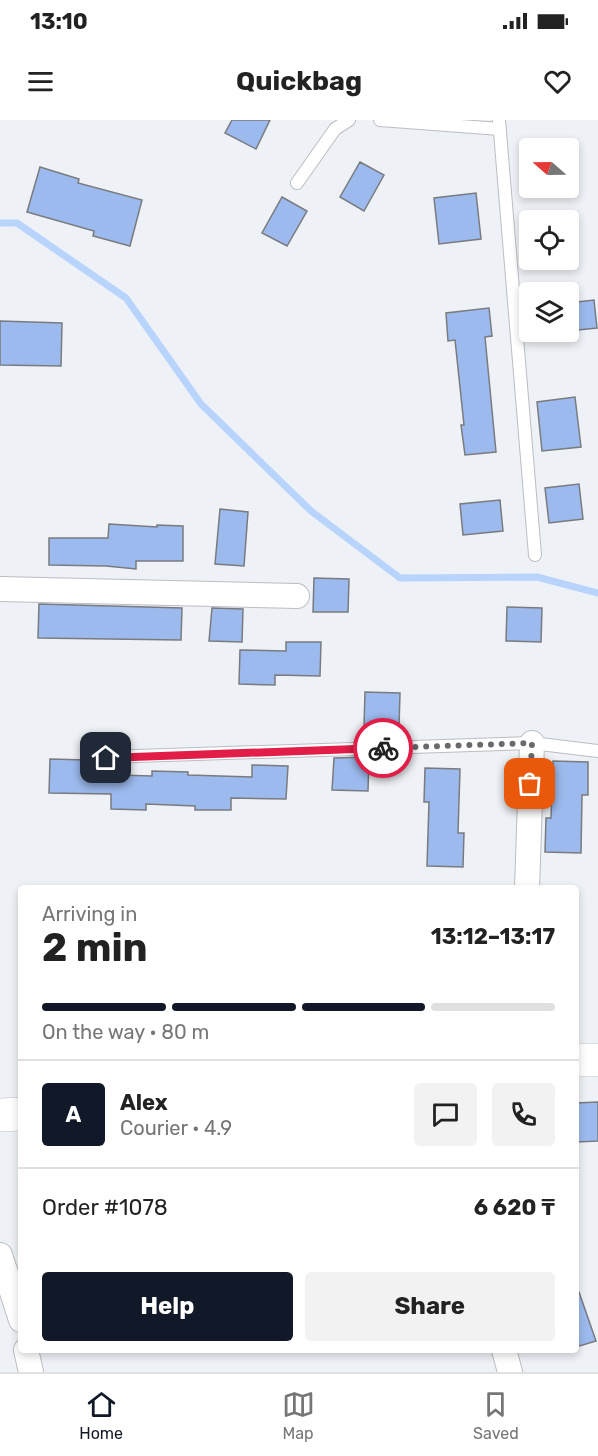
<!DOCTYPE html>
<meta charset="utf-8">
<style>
body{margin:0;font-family:Rubik,sans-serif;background:#f2f2f2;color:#222;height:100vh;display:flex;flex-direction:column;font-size:22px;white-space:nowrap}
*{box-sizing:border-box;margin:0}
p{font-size:20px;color:#767676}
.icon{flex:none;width:33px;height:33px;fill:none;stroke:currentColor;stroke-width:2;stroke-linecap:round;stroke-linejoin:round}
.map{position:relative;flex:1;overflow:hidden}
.side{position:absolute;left:18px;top:765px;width:561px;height:468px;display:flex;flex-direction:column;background:#fff;border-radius:6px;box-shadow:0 3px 9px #0003}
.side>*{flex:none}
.needle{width:39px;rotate:290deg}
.tools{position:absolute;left:519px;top:18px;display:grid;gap:12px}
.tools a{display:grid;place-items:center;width:60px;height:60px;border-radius:6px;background:#fff;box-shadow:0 3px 9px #0003;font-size:30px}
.pin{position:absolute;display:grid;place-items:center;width:51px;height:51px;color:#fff;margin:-26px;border-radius:12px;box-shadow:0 3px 9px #0006}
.courier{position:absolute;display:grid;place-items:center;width:60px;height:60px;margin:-30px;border:4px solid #e11d48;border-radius:50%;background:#fff;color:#222;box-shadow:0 2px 8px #0007}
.headline em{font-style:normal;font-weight:700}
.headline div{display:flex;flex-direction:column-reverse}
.headline{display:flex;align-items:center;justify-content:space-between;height:102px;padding:0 24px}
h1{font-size:39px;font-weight:700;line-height:45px}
.bar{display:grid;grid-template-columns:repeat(4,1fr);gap:9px 6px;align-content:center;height:72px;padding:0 24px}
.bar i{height:8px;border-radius:4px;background:#e0e0e0}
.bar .current{background:#111827}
.bar p{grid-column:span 4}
.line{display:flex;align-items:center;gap:15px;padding:0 24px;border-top:2px solid #e0e0e0}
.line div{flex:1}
.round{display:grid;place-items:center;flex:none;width:63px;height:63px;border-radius:6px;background:#f2f2f2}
.action{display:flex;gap:12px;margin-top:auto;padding:12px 24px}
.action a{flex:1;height:69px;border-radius:6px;background:#111827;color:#fff;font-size:24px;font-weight:700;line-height:69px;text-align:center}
.action a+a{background:#f2f2f2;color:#222}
.status{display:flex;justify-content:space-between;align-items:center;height:42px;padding:0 30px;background:#fff;direction:ltr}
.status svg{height:16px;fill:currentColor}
header{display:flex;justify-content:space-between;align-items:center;height:78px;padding:0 24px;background:#fff;font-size:27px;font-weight:700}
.dock{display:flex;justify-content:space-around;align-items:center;height:84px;border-top:2px solid #e0e0e0;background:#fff;font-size:16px;color:#767676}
.dock a{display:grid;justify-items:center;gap:3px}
.dock .current{color:#111827}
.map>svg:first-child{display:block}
</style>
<div class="status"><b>13:10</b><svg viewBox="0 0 49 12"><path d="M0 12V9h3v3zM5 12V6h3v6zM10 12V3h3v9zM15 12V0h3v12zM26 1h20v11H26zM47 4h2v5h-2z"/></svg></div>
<header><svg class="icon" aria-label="menu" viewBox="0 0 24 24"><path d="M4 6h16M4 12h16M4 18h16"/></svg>Quickbag<svg class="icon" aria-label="heart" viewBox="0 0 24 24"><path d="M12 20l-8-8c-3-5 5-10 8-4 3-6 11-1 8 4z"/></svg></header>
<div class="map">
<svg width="598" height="1252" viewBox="0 0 598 1252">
<rect width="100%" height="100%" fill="#eef1f5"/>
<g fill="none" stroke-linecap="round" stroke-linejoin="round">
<!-- stream -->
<path stroke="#b8d4fd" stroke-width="7" d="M 0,103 L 17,103 L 126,178 L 201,284 L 311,391 L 400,458 L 537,457 L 598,473"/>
</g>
<!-- building -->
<path fill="#9cbaee" stroke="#797b7f" stroke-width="1.5" d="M 232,0 L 270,0 L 256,29 L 225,13 Z
M 360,42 L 384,55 L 364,91 L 340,77 Z
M 40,47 L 79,59 L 78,63 L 142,80 L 130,126 L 93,116 L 94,111 L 27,92 Z
M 476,73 L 481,119 L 439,124 L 434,78 Z
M 282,77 L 307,91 L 287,126 L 262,113 Z
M 594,180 L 597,208 L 568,211 L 568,183 Z
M 489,188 L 492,216 L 485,217 L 496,332 L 465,335 L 461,305 L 464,305 L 455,220 L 448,221 L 446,193 Z
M 0,201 L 62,203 L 61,246 L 0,245 Z
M 575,277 L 581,327 L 542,331 L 537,282 Z
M 579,364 L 583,399 L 549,403 L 545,368 Z
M 500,380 L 503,411 L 463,415 L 460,384 Z
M 220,389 L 248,392 L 244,446 L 215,444 Z
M 109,404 L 157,407 L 157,405 L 183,406 L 183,441 L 136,441 L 136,449 L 106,446 L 49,445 L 49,418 L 108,418 Z
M 314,458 L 349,459 L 348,492 L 313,492 Z
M 39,484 L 182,488 L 181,520 L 38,518 Z
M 507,487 L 542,488 L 541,522 L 506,521 Z
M 212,488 L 243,489 L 242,522 L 209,521 Z
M 286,522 L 321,522 L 320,556 L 275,555 L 275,565 L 239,564 L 240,530 L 286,531 Z
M 365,572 L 400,573 L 399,607 L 364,606 Z
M 369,637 L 368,671 L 332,670 L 334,638 Z
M 50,639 L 86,640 L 85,654 L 152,656 L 152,651 L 188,652 L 188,655 L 252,657 L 252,645 L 288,646 L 286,679 L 231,678 L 231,690 L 195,690 L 195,686 L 146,684 L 146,690 L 111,689 L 111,674 L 49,673 Z
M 553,641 L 588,642 L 588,675 L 582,675 L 581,733 L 545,732 L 546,698 L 551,698 Z
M 425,648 L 460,649 L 458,713 L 464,713 L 463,747 L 427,746 L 429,682 L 424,682 Z
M 598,982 L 598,1021 L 577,1022 L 576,983 Z
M 576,1172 L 579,1172 L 596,1221 L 576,1227 Z"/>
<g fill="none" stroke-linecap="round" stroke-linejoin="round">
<defs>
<path id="lane" d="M 380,0 L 500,9
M 499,0 L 535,435
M 297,63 L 335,9 L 349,0
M 107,637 L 532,623 L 598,631"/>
<path id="street" d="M 0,469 L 297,476
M 527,768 L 532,623
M 0,1135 L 21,1200
M 26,1230 L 31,1252
M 504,1230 L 510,1252"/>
<path id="secondary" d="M 576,940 L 598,940
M 0,995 L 21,994"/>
</defs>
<!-- lane casing -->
<use href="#lane" stroke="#bbbdc2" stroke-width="14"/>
<!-- street casing -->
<use href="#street" stroke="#bbbdc2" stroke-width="26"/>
<!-- secondary casing -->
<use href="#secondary" stroke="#bbbdc2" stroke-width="34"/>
<!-- lane -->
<use href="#lane" stroke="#fff" stroke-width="12"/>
<!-- street -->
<use href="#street" stroke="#fff" stroke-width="24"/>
<!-- secondary -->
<use href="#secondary" stroke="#fff" stroke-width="33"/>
</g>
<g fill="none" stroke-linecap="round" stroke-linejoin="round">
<!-- done -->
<path stroke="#696a6d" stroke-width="6" stroke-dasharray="0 10.8" d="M 383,628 L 532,623 L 530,664"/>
<!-- route -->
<path stroke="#e11d48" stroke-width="8" d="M 106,638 L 383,628"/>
</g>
</svg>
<div class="tools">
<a><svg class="needle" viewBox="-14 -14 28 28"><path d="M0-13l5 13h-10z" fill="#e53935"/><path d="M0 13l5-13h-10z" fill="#767676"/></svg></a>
<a><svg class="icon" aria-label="locate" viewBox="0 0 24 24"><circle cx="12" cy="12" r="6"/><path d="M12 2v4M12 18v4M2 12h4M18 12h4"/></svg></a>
<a><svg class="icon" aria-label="layers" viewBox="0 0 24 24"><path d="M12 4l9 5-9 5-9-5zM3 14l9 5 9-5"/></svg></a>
</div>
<div class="pin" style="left:530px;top:664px;background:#ea580c"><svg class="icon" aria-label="bag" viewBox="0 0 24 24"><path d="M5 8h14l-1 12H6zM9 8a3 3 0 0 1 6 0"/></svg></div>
<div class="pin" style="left:106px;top:638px;background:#1f2937"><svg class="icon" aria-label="home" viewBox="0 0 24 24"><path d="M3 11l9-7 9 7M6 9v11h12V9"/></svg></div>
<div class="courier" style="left:383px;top:628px"><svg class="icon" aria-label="bike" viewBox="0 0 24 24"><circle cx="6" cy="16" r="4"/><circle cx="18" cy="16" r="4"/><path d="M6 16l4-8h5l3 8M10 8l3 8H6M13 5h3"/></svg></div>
<section class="side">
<div class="headline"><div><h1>2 min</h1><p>Arriving in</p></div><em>13:12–13:17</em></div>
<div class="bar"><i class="current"></i><i class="current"></i><i class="current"></i><i></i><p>On the way · 80 m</p></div>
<div class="line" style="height:108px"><b class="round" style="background:#111827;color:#fff">A</b><div><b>Alex</b><p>Courier · 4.9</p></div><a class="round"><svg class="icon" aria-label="chat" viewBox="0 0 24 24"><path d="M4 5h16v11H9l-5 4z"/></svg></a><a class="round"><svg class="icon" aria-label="phone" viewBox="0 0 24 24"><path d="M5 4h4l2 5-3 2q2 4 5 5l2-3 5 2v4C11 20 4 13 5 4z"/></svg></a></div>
<div class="line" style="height:78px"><div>Order #1078</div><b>6 620 ₸</b></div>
<div class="action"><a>Help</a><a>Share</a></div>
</section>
</div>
<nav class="dock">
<a class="current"><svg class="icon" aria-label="home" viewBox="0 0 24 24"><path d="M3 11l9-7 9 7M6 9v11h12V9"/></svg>Home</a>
<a><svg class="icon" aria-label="map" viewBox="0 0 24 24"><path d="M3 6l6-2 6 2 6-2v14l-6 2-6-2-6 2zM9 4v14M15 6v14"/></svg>Map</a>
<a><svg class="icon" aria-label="saved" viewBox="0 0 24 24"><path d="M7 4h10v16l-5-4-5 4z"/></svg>Saved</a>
</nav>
